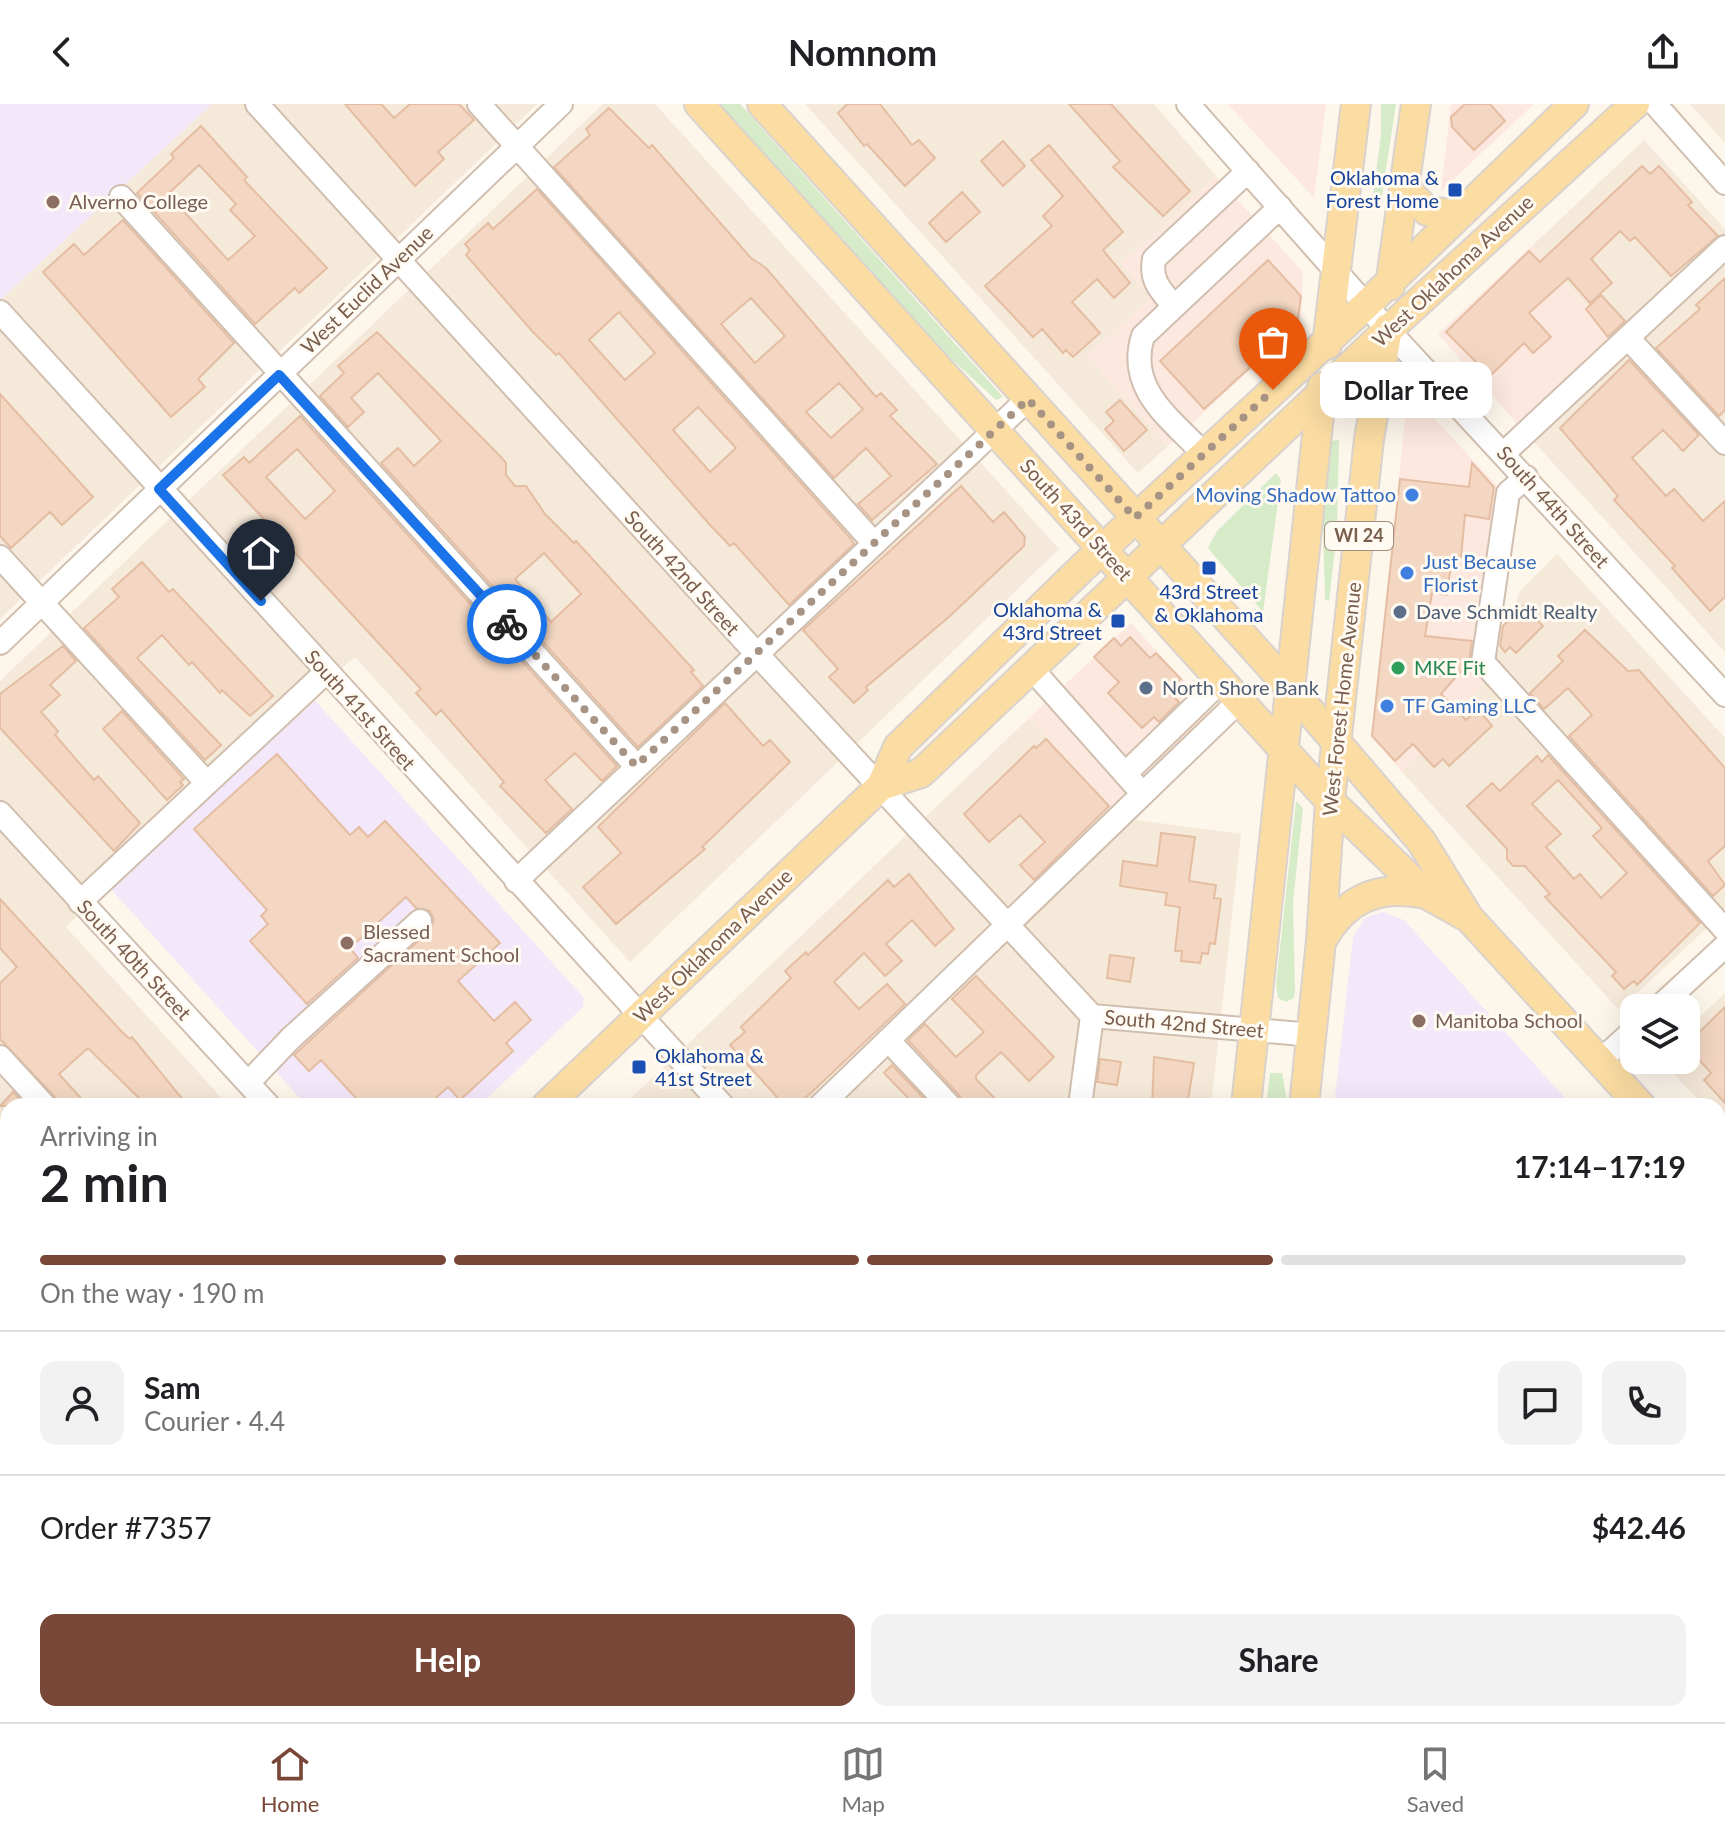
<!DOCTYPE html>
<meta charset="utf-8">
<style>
body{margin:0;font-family:Lato,sans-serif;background:#f2f2f2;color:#202124;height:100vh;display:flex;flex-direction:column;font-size:30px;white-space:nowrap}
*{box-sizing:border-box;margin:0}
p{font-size:26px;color:#757577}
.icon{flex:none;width:44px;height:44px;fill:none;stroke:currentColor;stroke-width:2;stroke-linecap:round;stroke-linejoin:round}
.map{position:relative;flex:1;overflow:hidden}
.details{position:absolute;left:0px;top:994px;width:1726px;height:624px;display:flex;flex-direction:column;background:#fff;border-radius:24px 24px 0 0;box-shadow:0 8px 32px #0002}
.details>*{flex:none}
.fabs{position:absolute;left:1620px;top:890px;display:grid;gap:16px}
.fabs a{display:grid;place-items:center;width:80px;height:80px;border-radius:16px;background:#fff;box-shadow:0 8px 32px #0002;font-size:40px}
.pin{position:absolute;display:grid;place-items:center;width:68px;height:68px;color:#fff;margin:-82px -34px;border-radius:50% 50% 50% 0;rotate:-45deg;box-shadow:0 0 8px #0007}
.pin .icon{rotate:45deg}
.courier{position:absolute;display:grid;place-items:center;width:80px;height:80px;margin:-40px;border:6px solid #1a73e8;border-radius:50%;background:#fff;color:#222;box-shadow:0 2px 10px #0007}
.bubble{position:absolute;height:56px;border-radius:16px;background:#fff;box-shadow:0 8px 32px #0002;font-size:26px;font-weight:700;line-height:56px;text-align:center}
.head em{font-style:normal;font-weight:700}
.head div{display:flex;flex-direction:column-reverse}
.head{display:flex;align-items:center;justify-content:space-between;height:136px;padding:0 40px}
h1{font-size:52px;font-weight:700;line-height:60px}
.bar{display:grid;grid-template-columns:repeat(4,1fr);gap:12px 8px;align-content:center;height:96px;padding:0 40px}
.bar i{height:10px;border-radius:6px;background:#e0e0e0}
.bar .on{background:#794738}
.bar p{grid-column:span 4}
.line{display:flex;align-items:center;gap:20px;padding:0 40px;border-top:2px solid #e0e0e0}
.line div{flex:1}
.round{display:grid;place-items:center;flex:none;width:84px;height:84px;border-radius:16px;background:#f2f2f2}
.primary-button{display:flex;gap:16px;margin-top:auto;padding:16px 40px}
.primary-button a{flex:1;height:92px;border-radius:16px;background:#794738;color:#fff;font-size:32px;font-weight:700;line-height:92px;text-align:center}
.primary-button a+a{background:#f2f2f2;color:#202124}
header{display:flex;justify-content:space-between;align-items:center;height:104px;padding:0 40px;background:#fff;font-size:36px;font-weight:700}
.menu{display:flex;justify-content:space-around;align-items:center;height:112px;border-top:2px solid #e0e0e0;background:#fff;font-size:22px;color:#757577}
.menu a{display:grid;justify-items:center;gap:4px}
.menu .on{color:#794738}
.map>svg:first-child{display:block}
</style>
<header><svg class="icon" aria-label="back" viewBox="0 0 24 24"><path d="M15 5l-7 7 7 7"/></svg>Nomnom<svg class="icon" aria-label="share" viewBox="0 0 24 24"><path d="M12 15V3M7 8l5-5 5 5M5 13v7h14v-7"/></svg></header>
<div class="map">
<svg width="1725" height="1618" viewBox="0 0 1725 1618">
<rect width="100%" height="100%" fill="#fdf6eb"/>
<!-- residential -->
<path fill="#f5e9d9" d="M 212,0 L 537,0 L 0,515 L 0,196 Z
M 603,0 L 655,0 L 1059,445 L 630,858 L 355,553 L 310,591 L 66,823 L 229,1002 L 8,1002 L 8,1454 L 0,1461 L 0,577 Z
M 805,0 L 1154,0 L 1216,72 L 1122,160 L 1151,194 L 1088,253 L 1168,342 L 1138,369 Z
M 1690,0 L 1725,0 L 1725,39 Z
M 1644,36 L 1725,125 L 1725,548 L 1534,338 L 1630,249 L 1532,142 Z
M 1557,450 L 1725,634 L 1725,807 L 1619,906 L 1402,668 L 1489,573 L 1520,487 Z
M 1029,614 L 1114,705 L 1129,715 L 1241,730 L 1211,1002 L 623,1002 Z
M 1725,889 L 1725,1025 L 1718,1018 L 1718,1002 L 1704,1002 L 1661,956 L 1686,956 L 1686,926 Z
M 8,1590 L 8,1610 L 1140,1610 L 1139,1618 L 0,1618 L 0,1597 Z"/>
<!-- commercial -->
<path fill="#fde8df" d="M 1228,0 L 1326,0 L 1314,94 Z
M 1451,0 L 1534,0 L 1441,87 Z
M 1216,72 L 1303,168 L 1301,218 L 1168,342 L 1087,252 L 1151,194 L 1121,160 Z
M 1532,142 L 1615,233 L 1519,322 L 1438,230 Z
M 1408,286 L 1497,382 L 1475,531 L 1480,561 L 1489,573 L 1402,668 L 1372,632 Z
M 1131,519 L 1213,609 L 1114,705 L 1029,614 Z"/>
<!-- education -->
<path fill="#f3e7fa" d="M 0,0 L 212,0 L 0,196 Z
M 310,591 L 584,894 L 583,903 L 479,1002 L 307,1002 L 110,784 Z
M 1382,808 L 1404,816 L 1572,1002 L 1334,1002 L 1353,833 L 1365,814 Z
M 1718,1163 L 1725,1171 L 1725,1618 L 1262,1618 L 1263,1610 L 1718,1610 Z"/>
<!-- green -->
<path fill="#d6ebc8" d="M 718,0 L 740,0 L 1003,293 L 996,296 L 930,235 Z
M 1381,0 L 1396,0 L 1380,105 L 1371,105 L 1381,32 Z
M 1339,336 L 1337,428 L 1329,497 L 1325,496 L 1323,418 L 1332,337 Z
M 1276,369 L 1281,376 L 1263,508 L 1208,444 L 1217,427 Z
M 1296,697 L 1303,704 L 1293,798 L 1295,889 L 1294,894 L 1286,898 L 1278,894 L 1276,881 Z
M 1270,969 L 1282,969 L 1288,1002 L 1266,1002 Z"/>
<!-- building -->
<path fill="#f3d7c2" stroke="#e5bda2" stroke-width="2" fill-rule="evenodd" d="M 345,0 L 381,0 L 394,14 L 410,0 L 459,0 L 474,16 L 438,48 L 444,55 L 415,82 Z
M 847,0 L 880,0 L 912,41 L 919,36 L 935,54 L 905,82 L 867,40 L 864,42 L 838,9 Z
M 1069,0 L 1111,0 L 1190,87 L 1163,112 L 1113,63 L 1120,57 Z
M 1465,0 L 1490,0 L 1505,17 L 1474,46 L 1452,23 L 1451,13 Z
M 609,4 L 649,44 L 652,41 L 751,154 L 766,164 L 876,293 L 881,289 L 897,306 L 890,312 L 937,360 L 872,416 L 858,400 L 891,372 L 866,344 L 834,374 L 554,63 L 590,31 L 586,25 ZM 751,194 L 785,232 L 755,259 L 721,220 ZM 839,279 L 863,305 L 831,334 L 806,308 Z
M 201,22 L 247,73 L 244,76 L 327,164 L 299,189 L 295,184 L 255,220 L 137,89 L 174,54 L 171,50 ZM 199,61 L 236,100 L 230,106 L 255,132 L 228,156 L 168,90 Z
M 1003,37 L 1025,62 L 1003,82 L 981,57 Z
M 1049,41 L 1123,128 L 1103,146 L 1130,179 L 1114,194 L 1097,175 L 1072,198 L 1100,229 L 1073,253 L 1066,246 L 1063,249 L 1042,225 L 1033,233 L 985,182 L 1052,122 L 1043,112 L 1063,92 L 1031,56 Z
M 1642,62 L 1650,70 L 1659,62 L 1692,98 L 1688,101 L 1718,132 L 1671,172 L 1635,133 L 1630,137 L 1620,127 L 1591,155 L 1612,179 L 1590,199 L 1568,174 L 1529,209 L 1551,233 L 1533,249 L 1524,239 L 1490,272 L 1446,228 L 1529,147 L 1540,158 Z
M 537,85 L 851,435 L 854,440 L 789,501 L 734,439 L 730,442 L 710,421 L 559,249 L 556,251 L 532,227 L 466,151 L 470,146 L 465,140 L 488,119 L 493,125 ZM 619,208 L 655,249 L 625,276 L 589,236 ZM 698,303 L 736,344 L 710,368 L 673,326 Z
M 962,88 L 980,108 L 946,138 L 929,119 Z
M 123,116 L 234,239 L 198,275 L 205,283 L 171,313 L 43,168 L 74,140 L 84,151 Z
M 1268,156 L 1301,192 L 1297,221 L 1204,305 L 1160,257 Z
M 1725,174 L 1725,306 L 1719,312 L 1656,244 L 1700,205 L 1696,201 Z
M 1601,191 L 1625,217 L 1608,233 L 1586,205 Z
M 377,228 L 501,353 L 506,359 L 506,371 L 515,382 L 526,382 L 545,410 L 574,439 L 576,437 L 694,566 L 691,568 L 703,582 L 638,643 L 381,359 L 398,344 L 414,362 L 441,337 L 378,269 L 351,294 L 364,308 L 348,323 L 320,292 L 344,269 L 338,262 ZM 544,449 L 581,490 L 551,518 L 515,475 Z
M 1629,256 L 1699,331 L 1683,347 L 1663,326 L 1632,354 L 1666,392 L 1674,385 L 1703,417 L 1725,397 L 1725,493 L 1710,507 L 1672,464 L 1675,462 L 1614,396 L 1618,392 L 1560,324 Z
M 0,290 L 93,393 L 62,421 L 50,408 L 11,444 L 0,432 Z
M 1120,296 L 1147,326 L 1124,347 L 1105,325 L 1114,317 L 1106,308 Z
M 300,312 L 617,662 L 602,677 L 575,649 L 545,676 L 572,705 L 546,729 L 500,682 L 504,678 L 441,606 L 436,611 L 416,589 L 421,585 L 223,371 L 244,353 L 249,359 ZM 297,345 L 335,387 L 305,415 L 266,373 Z
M 1472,359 L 1494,383 L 1489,415 L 1465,411 L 1461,453 L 1452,451 L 1447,491 L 1432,489 L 1425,532 L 1472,537 L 1469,558 L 1441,590 L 1466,616 L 1478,605 L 1492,622 L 1449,662 L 1443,655 L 1434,663 L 1413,640 L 1395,657 L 1372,632 L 1400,375 L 1469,383 Z
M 961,382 L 993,418 L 1004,408 L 1025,433 L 1024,442 L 950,512 L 866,583 L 868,586 L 854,599 L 829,573 L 838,565 L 803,526 Z
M 142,458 L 169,488 L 173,485 L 273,592 L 250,612 L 222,586 L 220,589 L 192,558 L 189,561 L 162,531 L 137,554 L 221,641 L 205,656 L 84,524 L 119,493 L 112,485 Z
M 1523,502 L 1543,522 L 1516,549 L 1510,543 L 1505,548 L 1500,542 L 1503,522 Z
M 1585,526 L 1628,567 L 1639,566 L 1725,664 L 1725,742 L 1708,757 L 1725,781 L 1713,792 L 1569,632 L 1592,611 L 1568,584 L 1544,605 L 1530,589 L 1563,557 L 1558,552 Z
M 1130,533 L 1150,554 L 1156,549 L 1181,575 L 1175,580 L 1182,587 L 1175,594 L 1179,598 L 1159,618 L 1154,613 L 1142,624 L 1108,589 L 1119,578 L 1094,553 L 1114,534 L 1121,542 Z
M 63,542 L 76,557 L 50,581 L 60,591 L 41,608 L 58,627 L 55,631 L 94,676 L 98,672 L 140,719 L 114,747 L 0,624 L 0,590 Z
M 725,599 L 763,642 L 770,636 L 790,658 L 702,743 L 705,745 L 616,820 L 583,783 L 621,749 L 598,723 Z
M 122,607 L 184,675 L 180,678 L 183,681 L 167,696 L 103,625 Z
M 1046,635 L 1109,702 L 1034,776 L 1020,761 L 1045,738 L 1020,711 L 989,738 L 964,710 L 1034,642 L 1036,644 Z
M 277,650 L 350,731 L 359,723 L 368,733 L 385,717 L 500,839 L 458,877 L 494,917 L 515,898 L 531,916 L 506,939 L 513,947 L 460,996 L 448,983 L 427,1002 L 363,1002 L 321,956 L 309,967 L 294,951 L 429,827 L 434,815 L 430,807 L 416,804 L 406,793 L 350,844 L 358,854 L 307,900 L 250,837 L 268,820 L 261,812 L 267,806 L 194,725 Z
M 1548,651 L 1700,819 L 1637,881 L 1634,877 L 1624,885 L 1612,872 L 1616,868 L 1545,793 L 1550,790 L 1525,762 L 1513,762 L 1507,755 L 1507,745 L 1467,702 L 1492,679 L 1500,687 L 1537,652 L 1542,658 ZM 1558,676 L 1602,724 L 1593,732 L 1627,769 L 1601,794 L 1580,770 L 1574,775 L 1546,743 L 1561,730 L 1532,700 Z
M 1161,729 L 1195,733 L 1189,777 L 1216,781 L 1214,794 L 1221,795 L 1215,840 L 1210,839 L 1208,850 L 1202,849 L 1200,859 L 1181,857 L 1182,847 L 1175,847 L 1180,803 L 1165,801 L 1167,789 L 1120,782 L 1123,757 L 1157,762 Z
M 909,770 L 954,825 L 935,842 L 912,816 L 886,840 L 902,857 L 885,872 L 864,849 L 834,878 L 859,905 L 887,880 L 905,900 L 797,1002 L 768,1002 L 777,993 L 730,941 L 745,928 L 741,923 L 791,874 L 785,867 L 806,848 L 808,851 L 888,776 L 894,783 Z
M 0,795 L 122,928 L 130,935 L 132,933 L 188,1002 L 147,1002 L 88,944 L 59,970 L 88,1002 L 59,1002 L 55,993 L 0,935 L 0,879 L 17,863 L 0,844 Z
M 1110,851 L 1134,854 L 1130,878 L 1107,874 Z
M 976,872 L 1054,953 L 1029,977 L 1001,948 L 976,971 L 976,975 L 1002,1002 L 964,1002 L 960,992 L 908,936 L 925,920 L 956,953 L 984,928 L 952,895 Z
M 1725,903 L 1725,999 L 1704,976 L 1711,969 L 1686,941 Z
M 1154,953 L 1194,959 L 1187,1002 L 1152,1002 Z
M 1100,955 L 1121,958 L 1117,981 L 1097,978 Z
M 892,961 L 931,1002 L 916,1002 L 884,969 Z
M 13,988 L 26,1002 L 0,1002 Z"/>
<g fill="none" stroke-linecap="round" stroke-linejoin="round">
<defs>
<path id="minor" d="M 257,0 L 755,548 L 1092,912 L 1313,931
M 479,0 L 872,437
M 1188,0 L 1388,226 L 1725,591
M 1655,0 L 1725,79
M 121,93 L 636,662
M 1173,201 C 1160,186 1150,176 1154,155 L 1248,67
M 0,208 L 723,1002
M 1628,234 L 1725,339
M 1504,349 L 1725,143
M 1204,350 C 1171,315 1126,285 1143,232 L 1280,103
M 1526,373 L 1508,389 L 1483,558 L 1725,826
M 0,453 L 206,678
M 0,539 L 561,0
M 1031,564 L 1143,690
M 1125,670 L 1220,578
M 0,709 L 269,1002
M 516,777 L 1028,295
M 80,798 L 325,569
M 1658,904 L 1725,842
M 889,937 L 950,1002
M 0,953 L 45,1002
M 1600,957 L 1634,926
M 248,979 L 291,934 L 420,817
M 820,1002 L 1238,598
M 1080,1002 L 1092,912
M 0,1208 L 8,1217
M 0,1280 L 8,1272
M 363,1610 L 370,1618
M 599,1610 L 607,1618
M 819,1610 L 827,1618
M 173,1618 L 181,1610
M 910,1618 L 918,1610
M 988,1618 L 989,1610"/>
<path id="major" d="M 699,0 L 1330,697 L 1426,790 L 1469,814
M 762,0 L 1291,585 L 1421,737 L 1469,814 L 1641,1002
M 1404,83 L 1427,107 L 1459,111
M 1390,182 L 1416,0
M 1327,241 L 1356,0
M 881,682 L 921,669 L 1388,226 L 1635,0
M 1322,836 C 1346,794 1379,780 1426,790
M 546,1002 L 881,682 L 898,643 L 1082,464 L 1366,201 L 1574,0
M 1246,1002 L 1322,283
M 1304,1002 L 1321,837 L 1330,697 L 1369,335 L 1388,224
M 1718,1087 L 1725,1095
M 0,1526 L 8,1519
M 1170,1618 L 1172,1610
M 1226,1618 L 1227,1610"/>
</defs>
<!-- minor casing -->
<use href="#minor" stroke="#d0bfaf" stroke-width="26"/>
<!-- major casing -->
<use href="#major" stroke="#d9d2cd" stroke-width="32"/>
<!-- minor -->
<use href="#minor" stroke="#fff" stroke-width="22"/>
<!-- major -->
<use href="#major" stroke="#fbdda4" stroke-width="28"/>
</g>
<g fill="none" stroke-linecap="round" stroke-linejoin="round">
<!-- done -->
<path stroke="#a79384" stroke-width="8" stroke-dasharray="0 14.4" d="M 507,520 L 636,662 L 1028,295 L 1135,414 L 1273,286"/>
<!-- route -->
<path stroke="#1a73e8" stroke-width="10" d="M 261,497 L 159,385 L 279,271 L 507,520"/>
</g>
<!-- markers -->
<g fill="#1a4fb4" stroke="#fffaf2" stroke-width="3">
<rect x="1447" y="78" width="16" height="16" rx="4"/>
<rect x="1201" y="456" width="16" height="16" rx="4"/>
<rect x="1110" y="509" width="16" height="16" rx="4"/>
<rect x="631" y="955" width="16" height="16" rx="4"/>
</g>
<g fill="#8d6e63" stroke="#fffaf2" stroke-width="3">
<circle cx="53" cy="98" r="8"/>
<circle cx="347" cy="839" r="8"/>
<circle cx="1419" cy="917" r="8"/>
</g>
<g fill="#3f7fe0" stroke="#fffaf2" stroke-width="3">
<circle cx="1412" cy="391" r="8"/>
<circle cx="1407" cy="469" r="8"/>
<circle cx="1387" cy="602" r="8"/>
</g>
<g fill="#5c6f8a" stroke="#fffaf2" stroke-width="3">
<circle cx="1400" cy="508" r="8"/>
<circle cx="1146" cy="584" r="8"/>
</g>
<circle fill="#2e9e5b" stroke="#fffaf2" stroke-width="3" cx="1398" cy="564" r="8"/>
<g text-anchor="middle" stroke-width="6" stroke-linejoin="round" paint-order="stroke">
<!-- shield labels -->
<rect fill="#fffaf2" stroke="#a18d7e" stroke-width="2" x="1325" y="418" width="68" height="28" rx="6"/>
<g font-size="18" font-weight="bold" fill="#795e4d">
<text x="1359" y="438">WI 24</text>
</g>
<!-- transit labels -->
<g font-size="20" fill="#164399" stroke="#fffaf2" text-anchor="end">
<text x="1439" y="81">Oklahoma &amp;<tspan x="1439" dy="23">Forest Home</tspan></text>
<text x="1209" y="495" text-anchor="middle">43rd Street<tspan x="1209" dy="23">&amp; Oklahoma</tspan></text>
<text x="1102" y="513">Oklahoma &amp;<tspan x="1102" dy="23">43rd Street</tspan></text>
<text x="655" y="959" text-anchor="start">Oklahoma &amp;<tspan x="655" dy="23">41st Street</tspan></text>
</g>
<!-- education labels -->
<g font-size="20" fill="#785e54" stroke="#fffaf2" text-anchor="start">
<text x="69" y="105">Alverno College</text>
<text x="363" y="835">Blessed<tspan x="363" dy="23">Sacrament School</tspan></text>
<text x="1435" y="924">Manitoba School</text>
</g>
<!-- street labels -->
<g font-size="20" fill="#795e4d" stroke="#fffaf2">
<text transform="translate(1453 167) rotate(-43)" y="7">West Oklahoma Avenue</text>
<text transform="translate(367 186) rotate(-44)" y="7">West Euclid Avenue</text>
<text transform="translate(1553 403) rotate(48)" y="7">South 44th Street</text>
<text transform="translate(1076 416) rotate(48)" y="7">South 43rd Street</text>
<text transform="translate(682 469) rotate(48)" y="7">South 42nd Street</text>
<text transform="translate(1342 595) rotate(-84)" y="7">West Forest Home Avenue</text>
<text transform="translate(360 606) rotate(48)" y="7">South 41st Street</text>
<text transform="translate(713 842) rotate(-44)" y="7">West Oklahoma Avenue</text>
<text transform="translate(134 856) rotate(47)" y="7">South 40th Street</text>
<text transform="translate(1184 920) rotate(5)" y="7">South 42nd Street</text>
</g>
<!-- shop labels -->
<g font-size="20" fill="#366cbe" stroke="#fffaf2" text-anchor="start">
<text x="1396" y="398" text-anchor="end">Moving Shadow Tattoo</text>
<text x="1423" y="465">Just Because<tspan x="1423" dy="23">Florist</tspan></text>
<text x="1403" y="609">TF Gaming LLC</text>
</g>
<!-- service labels -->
<g font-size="20" fill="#4e5e75" stroke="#fffaf2" text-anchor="start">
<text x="1416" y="515">Dave Schmidt Realty</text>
<text x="1162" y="591">North Shore Bank</text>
</g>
<!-- leisure labels -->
<g font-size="20" fill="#27864d" stroke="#fffaf2" text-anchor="start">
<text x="1414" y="571">MKE Fit</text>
</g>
</g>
</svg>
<div class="fabs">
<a><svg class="icon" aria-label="layers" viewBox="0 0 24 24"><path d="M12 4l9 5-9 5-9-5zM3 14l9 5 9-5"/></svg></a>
</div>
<div class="pin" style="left:1273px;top:286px;background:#ea580c"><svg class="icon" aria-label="bag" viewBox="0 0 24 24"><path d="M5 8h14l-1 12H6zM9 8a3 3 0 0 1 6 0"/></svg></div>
<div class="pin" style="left:261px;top:497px;background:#1f2937"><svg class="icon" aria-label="home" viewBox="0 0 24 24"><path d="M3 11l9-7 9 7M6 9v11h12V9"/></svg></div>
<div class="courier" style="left:507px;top:520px"><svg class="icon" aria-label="bike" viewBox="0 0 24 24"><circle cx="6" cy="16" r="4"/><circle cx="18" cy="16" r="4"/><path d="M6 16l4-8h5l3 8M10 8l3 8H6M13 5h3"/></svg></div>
<div class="bubble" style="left:1320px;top:258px;width:172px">Dollar Tree</div>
<section class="details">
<div class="head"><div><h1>2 min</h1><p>Arriving in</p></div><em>17:14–17:19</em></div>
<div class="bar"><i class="on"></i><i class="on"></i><i class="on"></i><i></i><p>On the way · 190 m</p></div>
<div class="line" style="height:144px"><a class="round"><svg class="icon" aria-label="person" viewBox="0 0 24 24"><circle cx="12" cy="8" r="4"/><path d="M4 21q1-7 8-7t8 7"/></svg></a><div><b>Sam</b><p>Courier · 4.4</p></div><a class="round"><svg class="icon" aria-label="chat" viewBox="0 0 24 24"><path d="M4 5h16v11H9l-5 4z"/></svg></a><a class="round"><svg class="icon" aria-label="phone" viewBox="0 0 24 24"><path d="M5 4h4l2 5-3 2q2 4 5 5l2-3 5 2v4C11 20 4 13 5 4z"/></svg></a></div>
<div class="line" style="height:104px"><div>Order #7357</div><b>$42.46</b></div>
<div class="primary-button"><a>Help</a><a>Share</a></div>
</section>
</div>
<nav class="menu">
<a class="on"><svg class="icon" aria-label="home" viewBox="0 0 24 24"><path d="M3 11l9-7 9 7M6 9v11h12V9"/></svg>Home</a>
<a><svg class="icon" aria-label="map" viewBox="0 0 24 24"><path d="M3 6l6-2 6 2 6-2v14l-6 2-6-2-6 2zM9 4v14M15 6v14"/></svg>Map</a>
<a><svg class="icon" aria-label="saved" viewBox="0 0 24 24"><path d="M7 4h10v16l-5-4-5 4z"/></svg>Saved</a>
</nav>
